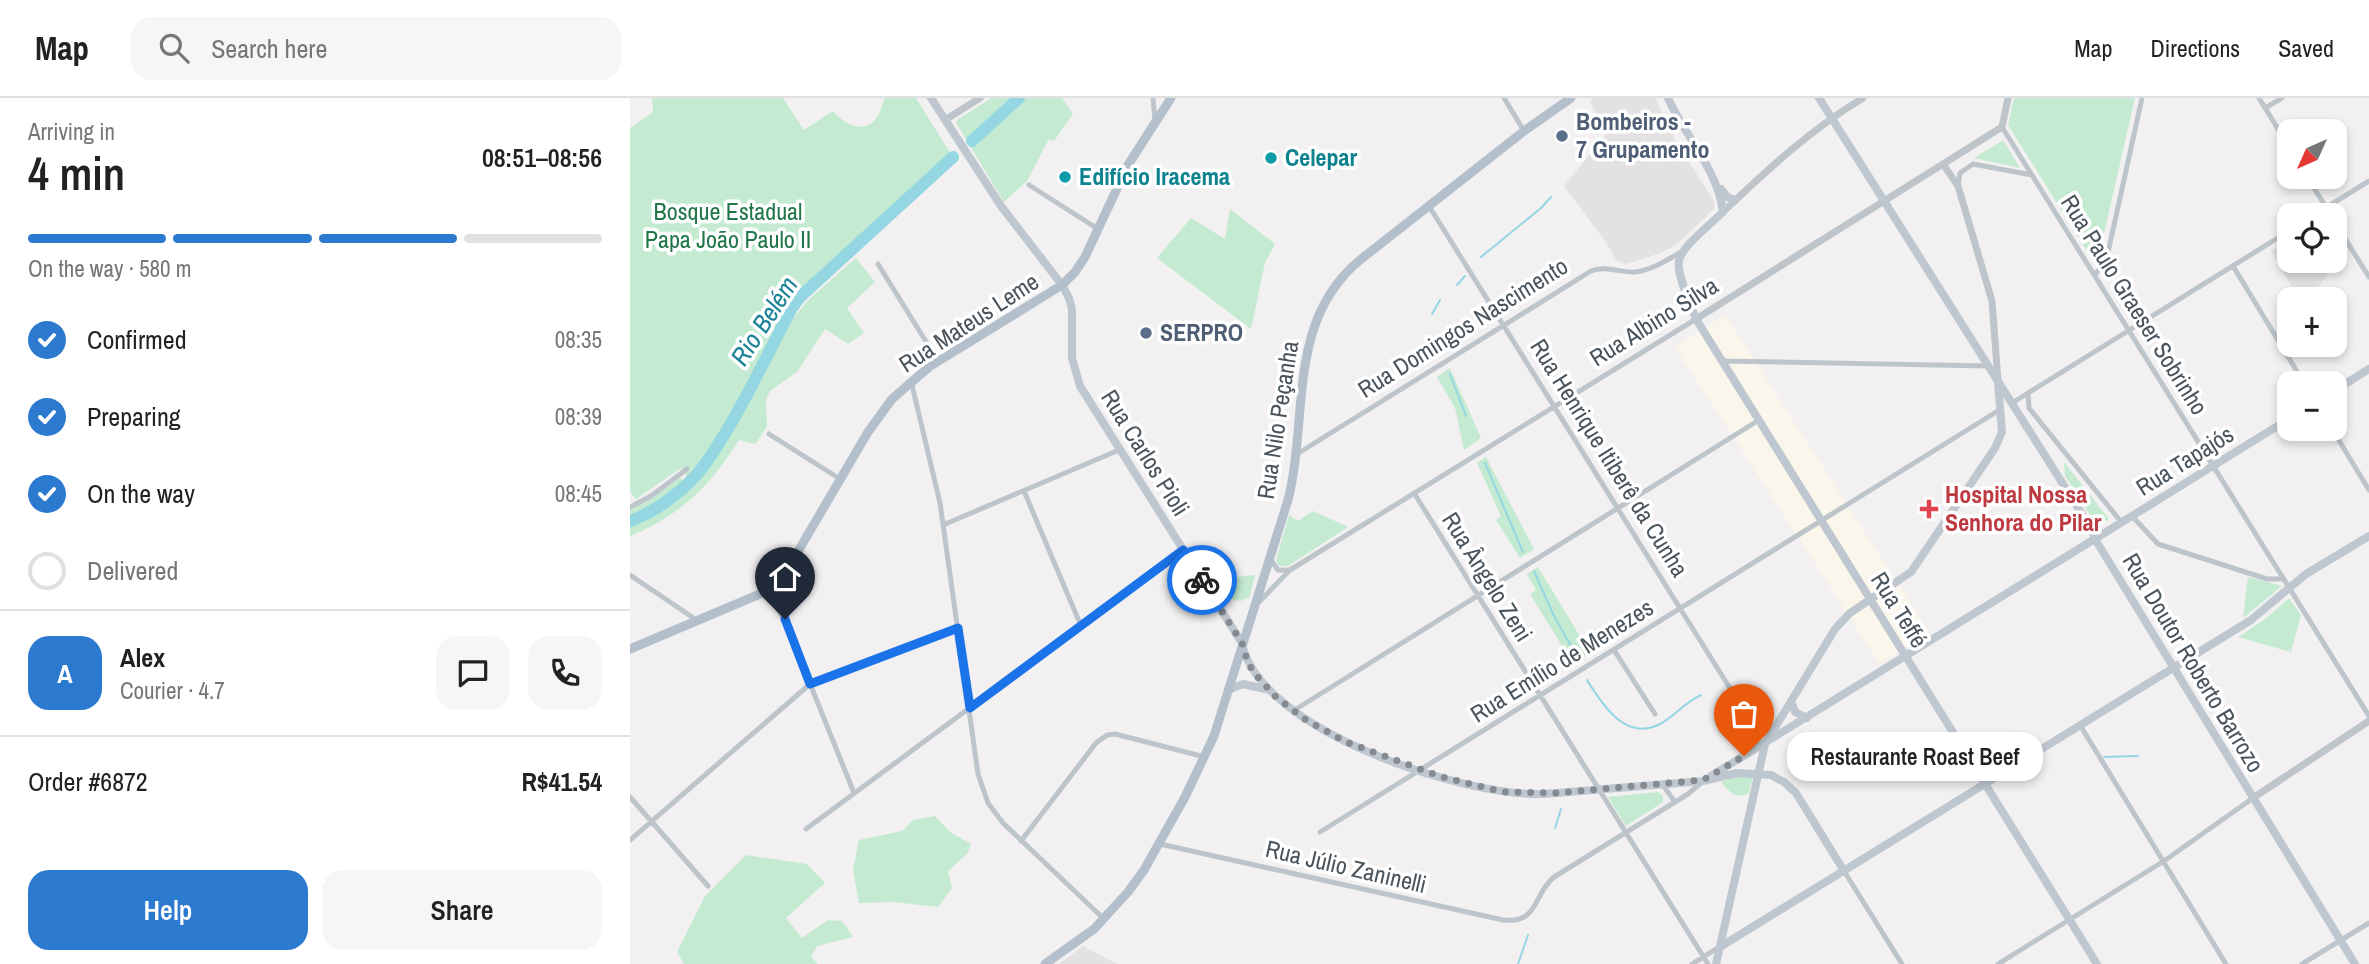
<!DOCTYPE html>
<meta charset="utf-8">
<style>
body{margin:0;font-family:"Archivo Narrow",sans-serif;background:#f6f6f6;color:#222;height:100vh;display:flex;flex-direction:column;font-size:26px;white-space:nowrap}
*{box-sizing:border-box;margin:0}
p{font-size:23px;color:#767676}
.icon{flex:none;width:38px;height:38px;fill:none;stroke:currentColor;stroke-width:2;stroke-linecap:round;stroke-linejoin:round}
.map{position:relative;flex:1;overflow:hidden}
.side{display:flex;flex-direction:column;background:#fff;width:630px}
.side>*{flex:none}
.needle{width:46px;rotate:225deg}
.buttons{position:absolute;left:1647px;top:21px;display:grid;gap:14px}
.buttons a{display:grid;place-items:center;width:70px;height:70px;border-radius:14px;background:#fff;box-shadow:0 4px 10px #0003;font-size:35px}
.pin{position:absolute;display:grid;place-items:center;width:60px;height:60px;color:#fff;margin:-72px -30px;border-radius:50% 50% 50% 0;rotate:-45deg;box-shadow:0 0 7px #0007}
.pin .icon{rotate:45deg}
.courier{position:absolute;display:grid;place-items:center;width:70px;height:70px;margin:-35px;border:5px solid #1a73e8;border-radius:50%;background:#fff;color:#222;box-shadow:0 2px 9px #0007}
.bubble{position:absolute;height:49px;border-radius:21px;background:#fff;box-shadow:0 4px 10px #0003;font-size:23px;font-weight:600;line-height:49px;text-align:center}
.head em{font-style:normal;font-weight:600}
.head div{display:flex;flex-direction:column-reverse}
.head{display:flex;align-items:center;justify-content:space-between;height:119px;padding:0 28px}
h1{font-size:46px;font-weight:600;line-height:52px}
.bar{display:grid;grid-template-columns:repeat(4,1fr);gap:10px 7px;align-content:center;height:84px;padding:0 28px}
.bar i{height:9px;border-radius:5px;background:#e0e0e0}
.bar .selected{background:#2c7ad0}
.bar p{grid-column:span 4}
.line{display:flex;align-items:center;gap:18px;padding:0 28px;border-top:2px solid #e0e0e0}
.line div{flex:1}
.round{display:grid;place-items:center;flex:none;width:74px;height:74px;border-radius:21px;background:#f6f6f6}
ol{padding:0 28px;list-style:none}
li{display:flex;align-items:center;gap:21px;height:77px}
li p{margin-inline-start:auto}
li .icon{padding:7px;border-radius:50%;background:#2c7ad0;color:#fff;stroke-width:4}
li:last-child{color:#767676}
li i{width:38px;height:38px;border:4px solid #e0e0e0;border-radius:50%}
.cta{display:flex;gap:14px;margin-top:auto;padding:14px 28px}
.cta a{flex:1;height:80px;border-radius:21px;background:#2c7ad0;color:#fff;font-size:28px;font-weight:600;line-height:80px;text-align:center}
.cta a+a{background:#f6f6f6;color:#222}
header{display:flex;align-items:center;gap:42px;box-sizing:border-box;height:98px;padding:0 35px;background:#fff;border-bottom:2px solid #e0e0e0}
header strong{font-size:33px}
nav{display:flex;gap:38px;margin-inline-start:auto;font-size:24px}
.search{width:490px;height:63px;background:#f6f6f6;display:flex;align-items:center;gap:18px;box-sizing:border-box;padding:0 24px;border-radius:21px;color:#767676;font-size:26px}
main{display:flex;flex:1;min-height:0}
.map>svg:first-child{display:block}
</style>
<header>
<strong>Map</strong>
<div class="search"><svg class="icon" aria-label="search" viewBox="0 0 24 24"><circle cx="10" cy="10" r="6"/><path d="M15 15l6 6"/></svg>Search here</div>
<nav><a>Map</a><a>Directions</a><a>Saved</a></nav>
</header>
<main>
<section class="side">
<div class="head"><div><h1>4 min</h1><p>Arriving in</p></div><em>08:51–08:56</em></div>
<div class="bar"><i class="selected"></i><i class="selected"></i><i class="selected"></i><i></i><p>On the way · 580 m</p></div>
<ol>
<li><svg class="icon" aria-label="check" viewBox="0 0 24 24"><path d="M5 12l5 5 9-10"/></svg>Confirmed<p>08:35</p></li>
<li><svg class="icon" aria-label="check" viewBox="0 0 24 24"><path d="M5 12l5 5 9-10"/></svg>Preparing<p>08:39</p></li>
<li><svg class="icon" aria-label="check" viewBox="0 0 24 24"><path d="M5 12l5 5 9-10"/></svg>On the way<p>08:45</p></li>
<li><i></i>Delivered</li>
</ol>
<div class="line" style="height:126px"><b class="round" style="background:#2c7ad0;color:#fff">A</b><div><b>Alex</b><p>Courier · 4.7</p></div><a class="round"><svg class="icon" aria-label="chat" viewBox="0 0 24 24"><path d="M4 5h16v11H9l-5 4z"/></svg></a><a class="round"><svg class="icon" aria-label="phone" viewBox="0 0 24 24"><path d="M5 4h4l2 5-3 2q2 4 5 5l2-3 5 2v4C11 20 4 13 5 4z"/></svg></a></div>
<div class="line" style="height:91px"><div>Order #6872</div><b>R$41.54</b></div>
<div class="cta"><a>Help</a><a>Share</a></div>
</section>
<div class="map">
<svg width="1739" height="866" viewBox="0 0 1739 866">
<rect width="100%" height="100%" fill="#f2f0f0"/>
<!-- commercial -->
<path fill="#fbf6ec" d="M 1095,217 L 1299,534 L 1250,566 L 1045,249 Z"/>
<!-- education -->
<path fill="#e3e1e1" d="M 964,0 L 1025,0 L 1047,45 L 1084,103 L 1084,111 L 1046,147 L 1028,156 L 996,166 L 987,163 L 975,143 L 934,88 L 976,36 L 960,3 Z
M 1705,137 L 1715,154 L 1681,198 L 1677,201 L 1669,201 L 1641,153 L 1659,142 L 1659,163 L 1704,163 Z
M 453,848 L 487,866 L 429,866 Z"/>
<!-- green -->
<path fill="#c4ebd1" d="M 22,0 L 153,0 L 174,32 L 203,13 C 216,28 237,38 249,16 C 252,11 252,5 255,0 L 286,0 L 321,56 L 170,194 L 159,208 L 82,349 L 57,379 L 51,370 L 6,401 L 0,394 L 0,30 L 23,14 Z
M 362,0 L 432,0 L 443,16 L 424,43 L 419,41 L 397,83 L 374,104 L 326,25 L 328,21 Z
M 1384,0 L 1505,0 L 1472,144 L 1464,164 L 1378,27 Z
M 1373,42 L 1390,70 L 1344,60 Z
M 600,111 L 645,146 L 635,165 L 621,231 L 527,160 L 561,120 L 595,141 Z
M 226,160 L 245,184 L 217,210 L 234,235 L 218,246 L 195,231 L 167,274 L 140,293 L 136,302 L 137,329 L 125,346 L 109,342 C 81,387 50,418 0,438 L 0,411 L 23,399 L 50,380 L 60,387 L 93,343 L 157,228 L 178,202 Z
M 820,270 L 851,340 L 834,352 L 825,310 L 807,279 Z
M 856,359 L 904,451 L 890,460 L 866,422 L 871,418 L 847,365 Z
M 1434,364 L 1479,421 L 1467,428 L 1435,378 Z
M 683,413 L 718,429 L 658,468 L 649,468 L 646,462 L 659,417 L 668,423 Z
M 908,469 L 960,555 L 943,566 L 900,496 L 906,492 L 897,476 Z
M 625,477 L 619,500 L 610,503 L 602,501 L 588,481 Z
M 1618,479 L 1652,488 L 1613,520 Z
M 1659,500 L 1671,517 L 1661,554 L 1608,539 L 1634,522 Z
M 1105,678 L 1123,678 L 1119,695 C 1106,702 1099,694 1091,684 Z
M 1028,694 L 1033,698 L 1033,704 L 996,728 L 978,699 Z
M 305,718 L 320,734 L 341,746 L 337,756 L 318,773 L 322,790 L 308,809 L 264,804 L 229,805 L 223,772 L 229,742 L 272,733 L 283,722 Z
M 116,757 L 177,766 L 195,785 L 156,820 L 172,840 L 198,822 L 212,823 L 223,839 L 187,848 L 181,859 L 188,866 L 54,866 L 47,854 L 75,798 Z"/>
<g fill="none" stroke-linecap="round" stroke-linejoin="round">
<!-- stream -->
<path stroke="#95d6e3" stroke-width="2" d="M 851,159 L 911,110 L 921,99
M 827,187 L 835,178
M 802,216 L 810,202
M 820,276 L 836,318
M 855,365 L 893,454
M 904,473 L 923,516 L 946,557
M 957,582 C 972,606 995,644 1030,626 C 1045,618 1055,604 1071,597
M 1236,650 L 1303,643 L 1316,644
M 1474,659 L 1508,658
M 925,730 L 931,711
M 888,866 L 898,837"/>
<!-- river -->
<path stroke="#95d6e3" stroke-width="12" d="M 342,43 L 389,0
M 0,423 C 26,414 56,391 73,369 C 106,324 135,260 162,210 L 170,199 L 323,59"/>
<!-- minor -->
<path stroke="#bdc5cb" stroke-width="5" d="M 523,0 L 525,23
M 874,0 L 894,33
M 1629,0 L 1659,49
M 1635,10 L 1652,0
M 1372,29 L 1739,618
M 1677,79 L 1701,117
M 399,87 L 468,131
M 1328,88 L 1330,75 L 1343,66 L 1402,77
M 799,108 L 1126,632
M 1684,117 L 1739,83
M 1704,123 L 1739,179
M 248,166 L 308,263
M 1603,168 L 1674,285
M 1464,177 L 1473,168 L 1477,159 L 1512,0
M 1092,263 L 1359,268
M 281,283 L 310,405 L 348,676 L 358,705 L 373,725 L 474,821
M 1398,295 L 1399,310 L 1492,425
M 1382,305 L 1659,133
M 1702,331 L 1739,392
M 139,336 L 210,381
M 667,356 L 961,173 C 976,167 990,175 1005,174 C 1022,172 1037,162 1051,154
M 394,393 L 451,528
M 784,395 L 1078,866
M 0,409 L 21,398 L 57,371
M 1502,418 L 1528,446 L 1637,481 L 1654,481
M 313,427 L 489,352
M 641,462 L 648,472 L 660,472
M 0,477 L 68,523
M 147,484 L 153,495 L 154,518
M 136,492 L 154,521 L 224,695
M 627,506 L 660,472 L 1066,221
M 984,552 L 1025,616
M 663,613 L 1129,322
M 1450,627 L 1596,866
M 1032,686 L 1045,704
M 0,699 L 78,788
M 176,731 L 553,452
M 690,734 L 1371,311
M 0,742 L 180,586 L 328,530
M 391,743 L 466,645 L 477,637 L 485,636 L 575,659
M 530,746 L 873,822 C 909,826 903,796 924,779 L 1058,696 L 1071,685
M 1214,773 L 1272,866
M 1062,866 L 1089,849
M 1368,866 L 1534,763 L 1623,700
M 1672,866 L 1739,825"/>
<!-- tertiary -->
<path stroke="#bdc5cb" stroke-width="7" d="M 315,22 L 350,0
M 1313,66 L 1328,88 L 1362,203 L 1368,283
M 1093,114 C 1137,72 1180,32 1233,0
M 1066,221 L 1372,29 L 1378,0
M 1623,700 L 1739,623"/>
<!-- secondary -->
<path stroke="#bec7d0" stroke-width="8" d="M 301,0 L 371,108 L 432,187 L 439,200 L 442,211 L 442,260 L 450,288 L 612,545 C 629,633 835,699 914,696 L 1073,683 L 1107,675 L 1141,677 L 1154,684 L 1166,695 L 1214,773
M 1038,0 C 1055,38 1088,72 1093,114 C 1082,125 1051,149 1049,163 C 1046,176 1061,207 1066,221 L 1467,866
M 1189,0 L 1462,432 L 1465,441 L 1725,866
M 1091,91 L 1097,99 L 1105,102
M 1704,293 L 1739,271
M 598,592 L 613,586 L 635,591
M 1161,603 L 1165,614 L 1177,620
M 1081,678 L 1659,321
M 1090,849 L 1621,522 L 1676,476 L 1739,438
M 1086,866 L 1135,646 L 1205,531 L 1220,515 L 1281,474 L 1365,350 L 1372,334 L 1368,285"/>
<!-- primary -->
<path stroke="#b3c0cc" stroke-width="9" d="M 0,551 L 130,496 L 147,484 L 160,467 L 238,334 L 262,301 L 299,269 L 432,187 L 445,174 L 455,159 L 498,67 L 541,0
M 415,866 L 464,831 L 498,794 L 514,772 L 555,699 L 584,638 L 658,402 C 679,318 656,223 730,162 L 894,33 L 941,0"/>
</g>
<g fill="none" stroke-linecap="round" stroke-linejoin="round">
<!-- done -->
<path stroke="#858b90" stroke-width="7" stroke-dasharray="0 12.6" d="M 572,482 L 612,545 L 618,565 L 625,576 L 646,599 L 676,622 L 716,644 L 812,679 L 873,694 L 926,695 L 1073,682 L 1114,658"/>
<!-- route -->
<path stroke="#1a73e8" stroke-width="9" d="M 155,521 L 180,586 L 328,530 L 340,610 L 553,452 L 572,482"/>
</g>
<!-- markers -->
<g fill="#5c6f8a" stroke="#fff" stroke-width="2.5">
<circle cx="932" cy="38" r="7"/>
<circle cx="516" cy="235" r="7"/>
</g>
<g fill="#0f9aa8" stroke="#fff" stroke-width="2.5">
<circle cx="641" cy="60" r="7"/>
<circle cx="435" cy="79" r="7"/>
</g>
<path fill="#e0444e" stroke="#fff" stroke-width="2.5" d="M1295.5 400.5h7v7h7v7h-7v7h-7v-7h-7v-7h7z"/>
<g text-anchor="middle" stroke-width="7" stroke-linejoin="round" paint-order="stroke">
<!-- service labels -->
<g font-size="24" font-weight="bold" fill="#4e5e75" stroke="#fff" text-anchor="start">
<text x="946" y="32">Bombeiros -<tspan x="946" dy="28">7 Grupamento</tspan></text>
<text x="530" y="243">SERPRO</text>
</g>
<!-- culture labels -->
<g font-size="24" font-weight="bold" fill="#0d838f" stroke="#fff" text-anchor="start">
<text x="655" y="68">Celepar</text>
<text x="449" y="87">Edifício Iracema</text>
</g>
<!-- park labels -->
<g font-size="24" fill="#217648" stroke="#fff">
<text x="98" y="122">Bosque Estadual<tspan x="98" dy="28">Papa João Paulo II</tspan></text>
</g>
<!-- street labels -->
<g font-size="24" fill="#4a545c" stroke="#fff">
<text transform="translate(1504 207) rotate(58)" y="8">Rua Paulo Graeser Sobrinho</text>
<text transform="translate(1024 224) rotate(-32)" y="8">Rua Albino Silva</text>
<text transform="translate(339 225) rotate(-33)" y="8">Rua Mateus Leme</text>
<text transform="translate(833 230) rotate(-32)" y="8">Rua Domingos Nascimento</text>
<text transform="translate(648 322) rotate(-81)" y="8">Rua Nilo Peçanha</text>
<text transform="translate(515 355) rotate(58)" y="8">Rua Carlos Pioli</text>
<text transform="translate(979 360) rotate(58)" y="8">Rua Henrique Itiberê da Cunha</text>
<text transform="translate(1555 363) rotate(-32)" y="8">Rua Tapajós</text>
<text transform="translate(857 479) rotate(58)" y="8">Rua Ângelo Zeni</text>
<text transform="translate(1269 512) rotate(58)" y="8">Rua Teffé</text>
<text transform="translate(932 563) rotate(-32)" y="8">Rua Emílio de Menezes</text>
<text transform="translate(1563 565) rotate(59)" y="8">Rua Doutor Roberto Barrozo</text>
<text transform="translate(716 769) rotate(13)" y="8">Rua Júlio Zaninelli</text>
</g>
<!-- health labels -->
<g font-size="24" font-weight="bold" fill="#be3a42" stroke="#fff" text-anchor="start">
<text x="1315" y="405">Hospital Nossa<tspan x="1315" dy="28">Senhora do Pilar</tspan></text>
</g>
<!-- water labels -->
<g font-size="26" font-style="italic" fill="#1a8196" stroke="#fff">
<text transform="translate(134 223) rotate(-57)" y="9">Rio Belém</text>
</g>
</g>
</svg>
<div class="buttons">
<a><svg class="needle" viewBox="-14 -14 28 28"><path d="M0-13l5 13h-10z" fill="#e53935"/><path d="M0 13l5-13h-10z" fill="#767676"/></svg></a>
<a><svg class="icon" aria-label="locate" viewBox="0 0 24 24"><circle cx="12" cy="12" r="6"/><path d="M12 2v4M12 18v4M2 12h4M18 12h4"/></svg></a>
<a>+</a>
<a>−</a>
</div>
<div class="pin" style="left:1114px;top:658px;background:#ea580c"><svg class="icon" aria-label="bag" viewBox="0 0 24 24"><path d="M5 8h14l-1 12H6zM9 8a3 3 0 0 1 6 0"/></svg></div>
<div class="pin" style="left:155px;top:521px;background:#1f2937"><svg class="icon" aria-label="home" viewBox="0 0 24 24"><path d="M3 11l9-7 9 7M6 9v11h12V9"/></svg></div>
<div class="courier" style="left:572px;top:482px"><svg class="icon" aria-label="bike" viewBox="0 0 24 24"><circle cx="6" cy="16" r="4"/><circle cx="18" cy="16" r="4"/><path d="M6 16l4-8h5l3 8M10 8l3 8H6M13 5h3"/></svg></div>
<div class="bubble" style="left:1157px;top:634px;width:256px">Restaurante Roast Beef</div>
</div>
</main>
